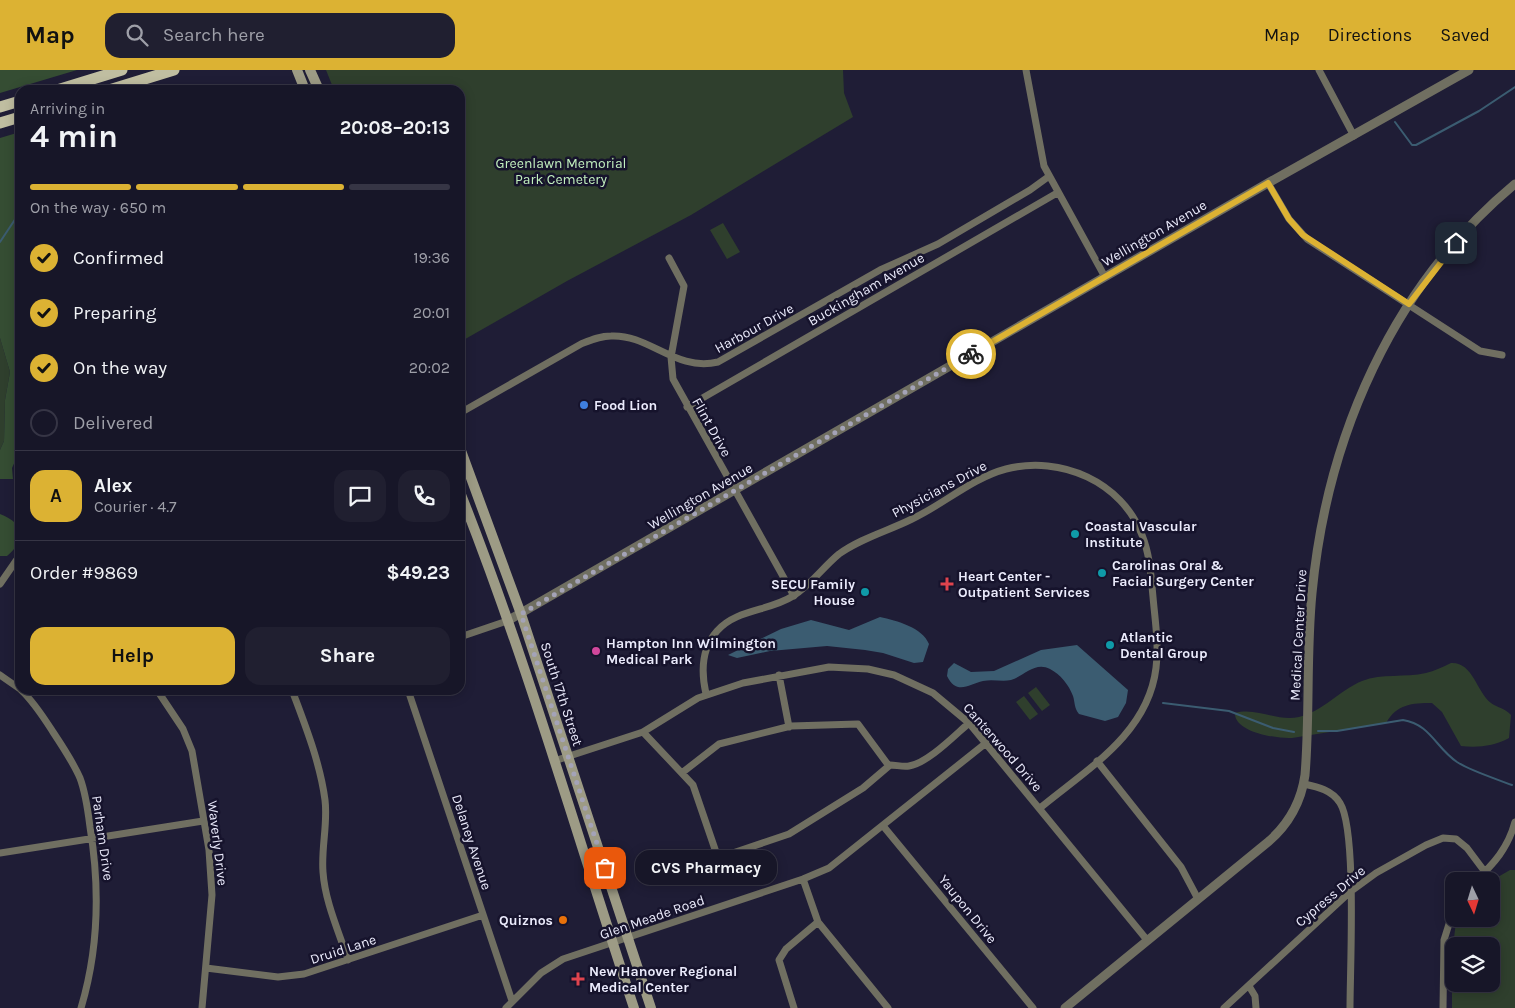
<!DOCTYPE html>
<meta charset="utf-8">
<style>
body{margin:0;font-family:Karla,sans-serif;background:#201f30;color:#f1f3f6;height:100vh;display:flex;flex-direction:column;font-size:19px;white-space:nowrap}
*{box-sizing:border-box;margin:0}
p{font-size:16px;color:#9e9fa8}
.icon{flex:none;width:28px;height:28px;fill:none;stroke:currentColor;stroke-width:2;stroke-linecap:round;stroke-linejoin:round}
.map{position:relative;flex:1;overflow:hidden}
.details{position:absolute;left:15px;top:15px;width:450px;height:610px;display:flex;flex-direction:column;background:#171628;border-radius:15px;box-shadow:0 2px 12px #0003,0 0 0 1px #363545}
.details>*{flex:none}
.needle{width:32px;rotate:176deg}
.tools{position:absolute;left:1445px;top:802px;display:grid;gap:10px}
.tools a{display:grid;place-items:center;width:55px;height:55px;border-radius:10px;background:#171628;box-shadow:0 2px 12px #0003,0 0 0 1px #363545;font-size:25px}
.pin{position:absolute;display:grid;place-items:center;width:42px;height:42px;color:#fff;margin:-21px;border-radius:10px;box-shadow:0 2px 8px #0006}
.courier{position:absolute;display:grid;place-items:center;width:50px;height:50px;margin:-25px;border:4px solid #dcb233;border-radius:50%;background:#fff;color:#222;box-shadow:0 1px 6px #0007}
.bubble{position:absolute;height:35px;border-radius:15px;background:#171628;box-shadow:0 2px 12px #0003,0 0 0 1px #363545;font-size:16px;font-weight:700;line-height:35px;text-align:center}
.overview em{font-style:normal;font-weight:700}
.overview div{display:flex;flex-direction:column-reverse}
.overview{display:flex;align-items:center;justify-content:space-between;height:85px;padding:0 15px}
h1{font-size:32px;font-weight:700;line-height:38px}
.bar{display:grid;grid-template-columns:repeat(4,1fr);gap:8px 5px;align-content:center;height:60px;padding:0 15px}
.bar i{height:6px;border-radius:4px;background:#363545}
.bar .active{background:#dcb233}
.bar p{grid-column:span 4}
.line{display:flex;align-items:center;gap:12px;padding:0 15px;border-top:1px solid #363545}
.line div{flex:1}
.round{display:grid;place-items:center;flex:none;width:52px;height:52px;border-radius:15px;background:#201f30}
ol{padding:0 15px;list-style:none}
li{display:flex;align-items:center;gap:15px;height:55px}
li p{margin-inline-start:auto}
li .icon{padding:5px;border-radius:50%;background:#dcb233;color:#111;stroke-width:4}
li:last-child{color:#9e9fa8}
li i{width:28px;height:28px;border:2px solid #363545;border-radius:50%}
.cta{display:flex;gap:10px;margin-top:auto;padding:10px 15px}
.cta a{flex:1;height:58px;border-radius:15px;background:#dcb233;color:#111;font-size:20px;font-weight:700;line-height:58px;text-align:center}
.cta a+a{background:#201f30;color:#f1f3f6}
header{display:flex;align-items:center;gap:30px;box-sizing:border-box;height:70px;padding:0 25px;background:#dcb233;color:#111}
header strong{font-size:24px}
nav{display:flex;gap:28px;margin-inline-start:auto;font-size:18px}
.search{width:350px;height:45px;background:#201f30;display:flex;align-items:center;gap:12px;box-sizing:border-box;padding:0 18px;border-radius:15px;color:#9e9fa8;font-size:19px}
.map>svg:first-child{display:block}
</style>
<header>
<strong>Map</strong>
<div class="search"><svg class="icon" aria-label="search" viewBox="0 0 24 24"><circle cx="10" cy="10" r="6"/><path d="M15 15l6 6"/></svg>Search here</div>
<nav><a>Map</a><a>Directions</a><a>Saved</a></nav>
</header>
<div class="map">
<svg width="1515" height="938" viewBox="0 0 1515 938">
<rect width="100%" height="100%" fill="#1f1d36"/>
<!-- green -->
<path fill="#2f3f2d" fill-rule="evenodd" d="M 326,0 L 843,0 L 844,23 L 853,47 L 691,145 L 567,211 L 460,272 L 460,20 L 334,20 Z
M 723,153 L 740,182 L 727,189 L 710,160 Z
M 0,268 L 10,302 L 5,330 L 4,371 L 0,380 Z
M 1451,593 C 1473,592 1476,621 1491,633 C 1498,638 1505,638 1511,645 L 1509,668 C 1494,676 1478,678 1461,676 L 1442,642 L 1432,633 C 1412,633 1397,634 1386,653 L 1292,668 C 1277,669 1234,662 1235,643 C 1257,637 1277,652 1299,647 C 1322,642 1340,620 1362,611 C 1382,603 1405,608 1426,603 C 1434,601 1443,597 1451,593 Z
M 1036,617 L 1050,635 L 1042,641 L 1028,623 Z
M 1024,626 L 1038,644 L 1030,650 L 1016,632 Z
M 1510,800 L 1515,800 L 1515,938 L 1452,938 L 1452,884 L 1456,852 L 1458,849 L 1491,849 L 1491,811 ZM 1454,876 L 1491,876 L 1491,914 L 1454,914 Z"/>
<!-- forest -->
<path fill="#354d33" d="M 0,0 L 77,0 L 0,23 Z
M 20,62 L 20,380 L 12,398 L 13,409 L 0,409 L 0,380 L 4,371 L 5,330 L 10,302 L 0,268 L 0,68 Z
M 0,444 C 24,453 27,469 7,486 L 0,486 Z"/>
<!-- water -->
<path fill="#3b5c71" d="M 880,547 C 897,551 922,557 929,574 L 923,592 L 914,593 L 883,583 L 865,580 L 827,576 L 770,581 L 737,588 L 728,585 L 781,559 L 811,550 L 849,560 Z
M 1077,575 L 1128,620 L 1126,633 L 1118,647 L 1105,651 L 1079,644 C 1074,638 1075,632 1073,626 C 1069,615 1060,604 1050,599 C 1035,591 1024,606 1011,610 C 1002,612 993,609 983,611 C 969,614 957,626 947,606 L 948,599 L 954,593 L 971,602 L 994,601 L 1041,580 Z"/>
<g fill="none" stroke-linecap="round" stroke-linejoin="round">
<!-- stream -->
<path stroke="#3b5c71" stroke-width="2" d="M 1395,52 L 1412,75 L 1416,75 L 1479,41 L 1515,17
M 0,172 L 20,142
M 1163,633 L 1229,641 L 1273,658 L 1294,662
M 1318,661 L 1337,661 L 1403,650 C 1430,654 1436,678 1457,692 C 1473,702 1494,708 1512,715"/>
<!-- minor -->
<path stroke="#706f61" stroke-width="7" d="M 1026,0 L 1044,96 L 1105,207
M 1319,0 L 1354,66
M 1268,113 L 1289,149 L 1307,169 L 1480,281 L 1502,285
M 669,188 L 684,216 L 671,287 L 673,309 L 794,526
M 687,337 L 1057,123
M 460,343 L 581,274 C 591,270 600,266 611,266 C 650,264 675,302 718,292 L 880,200 L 938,174 L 1030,120 L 1048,107
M 0,514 L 20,485
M 460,567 L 507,551
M 0,605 L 20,619
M 779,605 L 789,657
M 21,620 C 34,632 44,648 53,662 C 63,677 73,692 80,708 C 86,724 88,741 90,757 C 100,818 99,878 81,938
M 157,620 L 183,659 L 192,681 L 209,780 L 212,825 L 202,938
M 292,620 C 305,655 320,692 325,730 C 328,754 321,778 323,802 C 325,832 339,862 348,890
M 408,620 L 512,931
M 706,624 C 701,602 701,579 717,561 C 736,539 770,541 793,526 C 811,515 823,497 839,484 C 861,468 888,461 912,449 C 944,434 972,408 1006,399 C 1061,385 1122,412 1142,465 C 1150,485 1151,506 1153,527 C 1155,550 1159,574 1156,598 C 1148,664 1087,699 1040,738
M 643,662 L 693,715 L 718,788 L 789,764 L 863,718 L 890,695 C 896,695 903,697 909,696 C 928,693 955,665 969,653
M 554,691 L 643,662 L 698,628 L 743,613 L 829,597 L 868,599 L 894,605 L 933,623 L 969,653 L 1147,870
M 1097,691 L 1181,797 L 1198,829
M 683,702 L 719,674 L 791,656 L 858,654 L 889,696
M 1304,714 C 1318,717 1332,720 1340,733 C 1357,760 1350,898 1350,938
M 884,757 L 1033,938
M 0,783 L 203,751
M 803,809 L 818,852 L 888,938
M 1475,811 C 1494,794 1508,778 1515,752
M 206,898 L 278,907 L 304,904 L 483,845
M 1249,916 L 1255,926 L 1256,938
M 506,938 L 541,903 L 563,889 L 803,809 L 829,798 L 986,673
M 794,938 L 779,890 L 786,879 L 818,852
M 1224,938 L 1350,822 L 1376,803 L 1426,775 L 1443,768 L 1456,769 L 1467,778 L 1485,802
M 1443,938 L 1444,870 L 1454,838"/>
<!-- tertiary -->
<path stroke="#706f61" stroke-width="9" d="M 507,551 L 1268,113 L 1469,0
M 1065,938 L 1268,772 C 1289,754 1301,733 1305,705 C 1310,645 1306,584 1312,523 C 1327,367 1392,216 1515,114"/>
<!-- secondary -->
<path stroke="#9d9b85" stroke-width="10" d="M 297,0 L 305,20
M 310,0 L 319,20
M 460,378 L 521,544 L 651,938
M 460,422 C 527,591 577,766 634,938"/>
<!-- primary -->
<path stroke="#c0bea1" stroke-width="11" d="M 57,20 L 122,0
M 109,20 L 174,0
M 0,37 L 20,31
M 0,53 L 20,47"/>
</g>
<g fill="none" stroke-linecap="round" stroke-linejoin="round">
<!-- done -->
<path stroke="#a4a3b7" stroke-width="5" stroke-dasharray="0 9" d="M 605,798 L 521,544 L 971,284"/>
<!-- route -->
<path stroke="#dcb233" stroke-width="6" d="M 971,284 L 1268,113 L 1289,149 L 1303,165 L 1409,234 L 1456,173"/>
</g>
<!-- markers -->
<circle fill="#3f7fe0" stroke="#16132c" stroke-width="2" cx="584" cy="335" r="5"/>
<g fill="#0f9aa8" stroke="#16132c" stroke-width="2">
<circle cx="1075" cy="464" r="5"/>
<circle cx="1102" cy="503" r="5"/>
<circle cx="865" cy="522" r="5"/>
<circle cx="1110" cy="575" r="5"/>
</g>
<g fill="#e0444e" stroke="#16132c" stroke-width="2">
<path d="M944.5 506.5h5v5h5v5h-5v5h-5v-5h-5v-5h5z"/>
<path d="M575.5 901.5h5v5h5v5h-5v5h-5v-5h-5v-5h5z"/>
</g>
<circle fill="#d1479c" stroke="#16132c" stroke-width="2" cx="596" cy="581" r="5"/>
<circle fill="#e8710a" stroke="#16132c" stroke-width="2" cx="563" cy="850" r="5"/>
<g text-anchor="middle" stroke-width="5" stroke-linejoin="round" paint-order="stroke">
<!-- park labels -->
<g font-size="14" fill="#c2f0be" stroke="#16132c">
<text x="561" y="98">Greenlawn Memorial<tspan x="561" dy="16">Park Cemetery</tspan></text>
</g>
<!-- street labels -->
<g font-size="14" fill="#ebebfc" stroke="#16132c">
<text transform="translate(1154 163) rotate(-30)" y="5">Wellington Avenue</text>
<text transform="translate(866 219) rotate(-30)" y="5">Buckingham Avenue</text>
<text transform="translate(754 258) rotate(-29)" y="5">Harbour Drive</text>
<text transform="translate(712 357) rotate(61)" y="5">Flint Drive</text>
<text transform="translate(939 419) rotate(-28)" y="5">Physicians Drive</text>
<text transform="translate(700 426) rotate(-30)" y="5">Wellington Avenue</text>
<text transform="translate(1298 565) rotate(-87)" y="5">Medical Center Drive</text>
<text transform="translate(562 624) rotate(72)" y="5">South 17th Street</text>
<text transform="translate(1003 677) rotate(49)" y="5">Canterwood Drive</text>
<text transform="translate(103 768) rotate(82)" y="5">Parham Drive</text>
<text transform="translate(472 772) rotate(72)" y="5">Delaney Avenue</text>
<text transform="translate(218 773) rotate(83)" y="5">Waverly Drive</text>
<text transform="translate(1330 826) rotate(-40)" y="5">Cypress Drive</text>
<text transform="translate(968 839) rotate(51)" y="5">Yaupon Drive</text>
<text transform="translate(652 847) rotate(-19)" y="5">Glen Meade Road</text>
<text transform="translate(343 879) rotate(-18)" y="5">Druid Lane</text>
</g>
<!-- poi labels -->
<g font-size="14" font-weight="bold" fill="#ebebfc" stroke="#16132c" text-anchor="start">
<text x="594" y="340">Food Lion</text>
<text x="1085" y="461">Coastal Vascular<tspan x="1085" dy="16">Institute</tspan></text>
<text x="1112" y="500">Carolinas Oral &amp;<tspan x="1112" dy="16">Facial Surgery Center</tspan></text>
<text x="958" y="511">Heart Center -<tspan x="958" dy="16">Outpatient Services</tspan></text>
<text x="855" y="519" text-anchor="end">SECU Family<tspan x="855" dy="16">House</tspan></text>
<text x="1120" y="572">Atlantic<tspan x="1120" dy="16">Dental Group</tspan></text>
<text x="606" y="578">Hampton Inn Wilmington<tspan x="606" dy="16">Medical Park</tspan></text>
<text x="553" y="855" text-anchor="end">Quiznos</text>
<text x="589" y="906">New Hanover Regional<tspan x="589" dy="16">Medical Center</tspan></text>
</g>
</g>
</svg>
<div class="tools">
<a><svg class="needle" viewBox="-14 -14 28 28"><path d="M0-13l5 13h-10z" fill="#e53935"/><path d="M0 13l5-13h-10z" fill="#9e9fa8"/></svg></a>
<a><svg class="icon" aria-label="layers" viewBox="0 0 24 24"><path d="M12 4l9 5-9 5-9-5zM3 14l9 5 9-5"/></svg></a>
</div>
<div class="pin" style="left:605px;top:798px;background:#ea580c"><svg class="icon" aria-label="bag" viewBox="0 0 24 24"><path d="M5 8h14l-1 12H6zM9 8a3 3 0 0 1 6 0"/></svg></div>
<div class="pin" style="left:1456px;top:173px;background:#1f2937"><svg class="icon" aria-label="home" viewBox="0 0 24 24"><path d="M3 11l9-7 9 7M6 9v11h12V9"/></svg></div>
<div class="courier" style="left:971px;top:284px"><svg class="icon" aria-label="bike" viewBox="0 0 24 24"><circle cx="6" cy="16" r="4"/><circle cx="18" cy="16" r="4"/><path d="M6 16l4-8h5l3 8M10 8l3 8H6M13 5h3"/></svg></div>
<div class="bubble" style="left:635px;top:780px;width:142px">CVS Pharmacy</div>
<section class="details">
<div class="overview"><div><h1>4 min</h1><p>Arriving in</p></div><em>20:08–20:13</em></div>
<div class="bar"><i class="active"></i><i class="active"></i><i class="active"></i><i></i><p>On the way · 650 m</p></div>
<ol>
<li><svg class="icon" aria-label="check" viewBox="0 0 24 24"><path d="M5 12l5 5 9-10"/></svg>Confirmed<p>19:36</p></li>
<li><svg class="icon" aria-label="check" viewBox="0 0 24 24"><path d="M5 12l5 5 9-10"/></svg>Preparing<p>20:01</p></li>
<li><svg class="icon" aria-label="check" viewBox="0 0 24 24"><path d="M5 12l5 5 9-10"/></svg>On the way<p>20:02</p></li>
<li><i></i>Delivered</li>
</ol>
<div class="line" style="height:90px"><b class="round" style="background:#dcb233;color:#111">A</b><div><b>Alex</b><p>Courier · 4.7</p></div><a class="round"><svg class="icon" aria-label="chat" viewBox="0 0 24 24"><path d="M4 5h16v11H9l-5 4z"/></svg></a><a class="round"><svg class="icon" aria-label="phone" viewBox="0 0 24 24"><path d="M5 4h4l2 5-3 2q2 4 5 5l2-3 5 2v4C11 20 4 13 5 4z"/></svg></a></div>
<div class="line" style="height:65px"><div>Order #9869</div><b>$49.23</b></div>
<div class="cta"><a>Help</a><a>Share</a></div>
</section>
</div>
